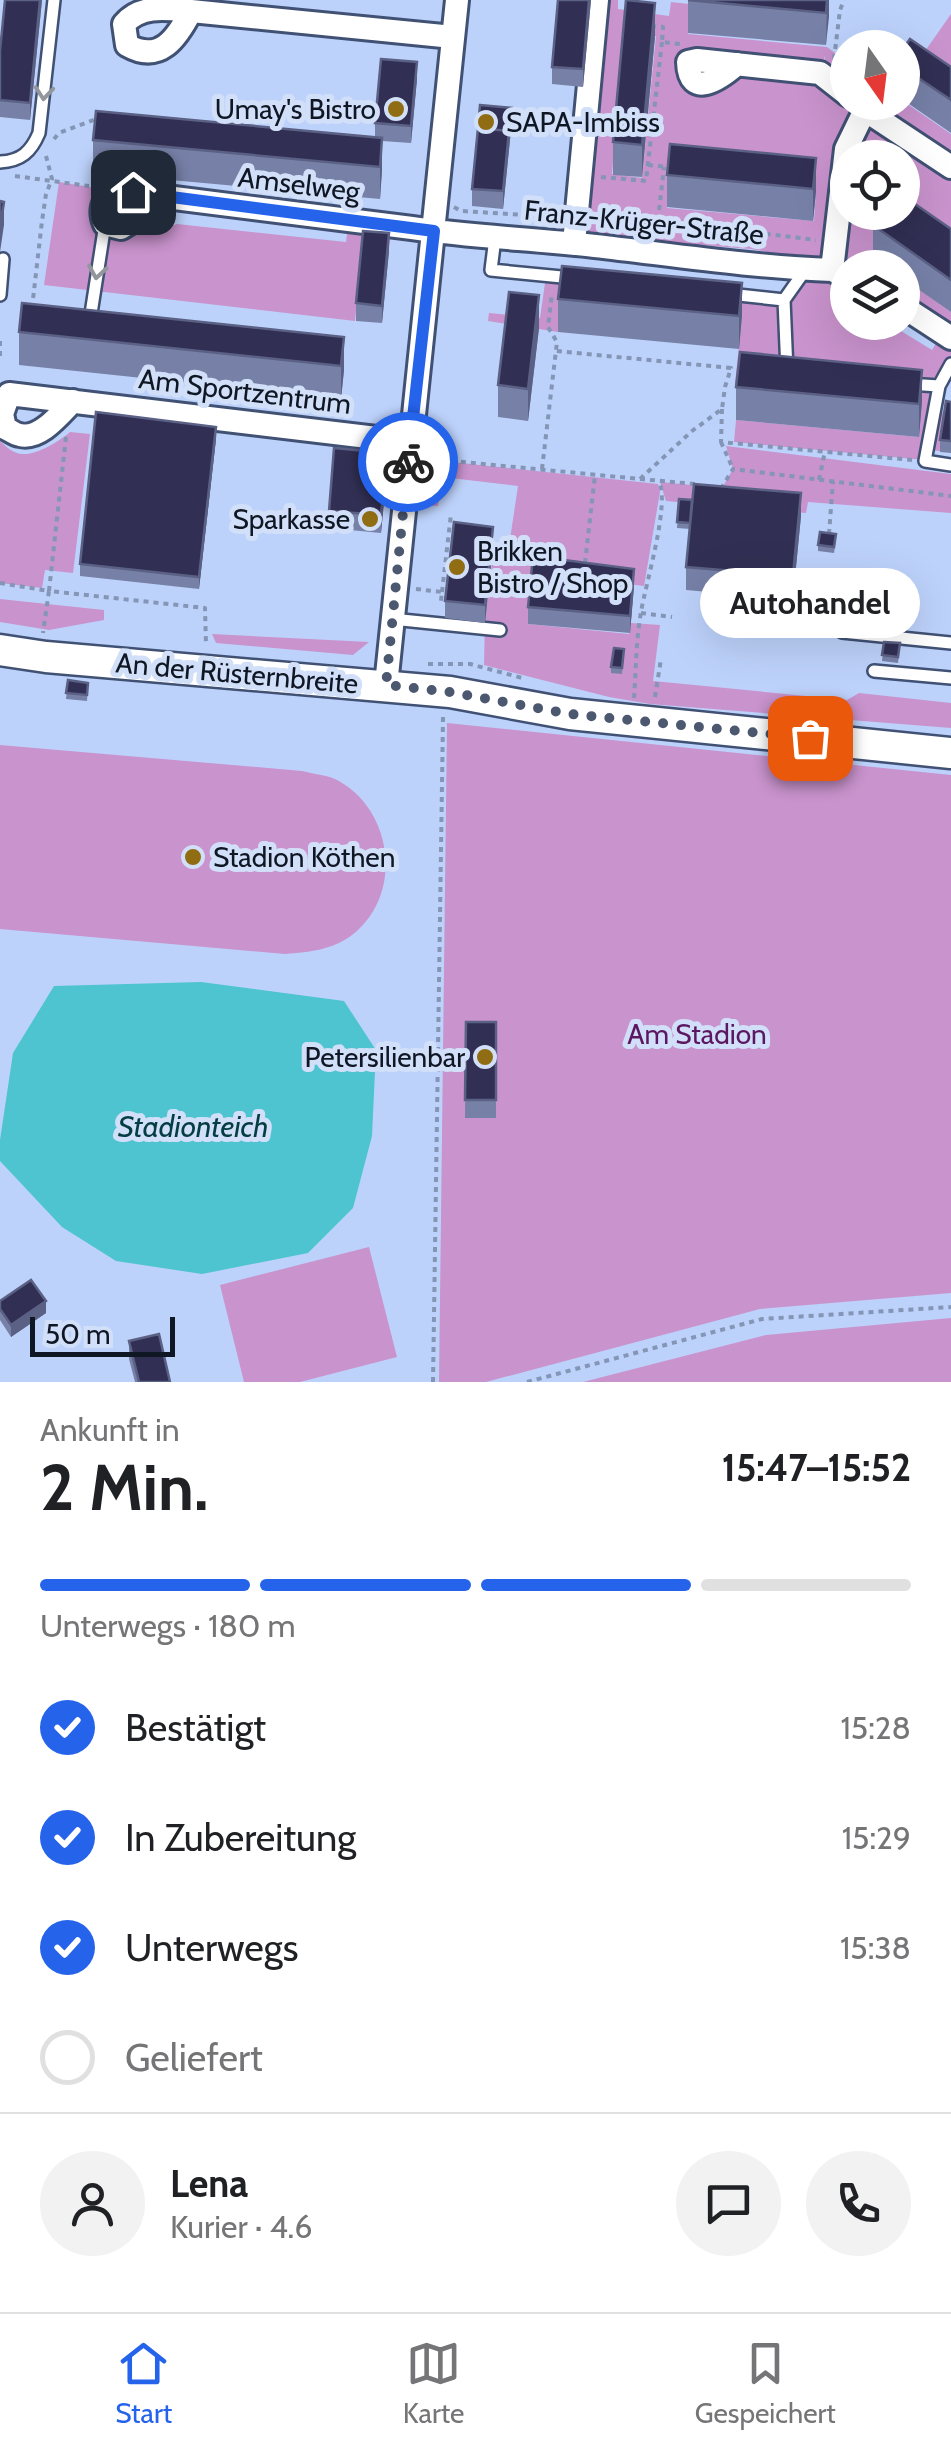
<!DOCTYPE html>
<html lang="de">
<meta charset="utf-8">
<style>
body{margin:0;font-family:Cabin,sans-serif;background:#f2f2f2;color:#202124;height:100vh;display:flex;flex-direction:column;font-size:38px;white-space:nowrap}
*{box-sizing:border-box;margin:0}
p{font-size:32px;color:#757577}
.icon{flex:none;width:55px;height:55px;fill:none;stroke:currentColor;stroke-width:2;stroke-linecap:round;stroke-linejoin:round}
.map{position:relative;height:1382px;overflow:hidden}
.side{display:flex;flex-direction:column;background:#fff;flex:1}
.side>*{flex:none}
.needle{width:65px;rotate:166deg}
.buttons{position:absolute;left:830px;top:30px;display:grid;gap:20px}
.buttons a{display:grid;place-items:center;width:90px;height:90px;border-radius:50%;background:#fff;box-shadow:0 10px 40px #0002;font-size:50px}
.scale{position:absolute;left:30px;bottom:25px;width:145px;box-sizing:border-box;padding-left:10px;border:5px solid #0f1624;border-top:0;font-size:28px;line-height:35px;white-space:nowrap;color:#0f1624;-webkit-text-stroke:8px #d2dff8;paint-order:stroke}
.pin{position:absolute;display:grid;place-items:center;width:85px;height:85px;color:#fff;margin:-42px;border-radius:20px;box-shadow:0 5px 15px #0006}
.courier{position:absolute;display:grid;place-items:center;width:100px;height:100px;margin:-50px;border:8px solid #2563eb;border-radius:50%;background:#fff;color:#222;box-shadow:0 2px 12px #0007}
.bubble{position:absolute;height:70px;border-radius:35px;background:#fff;box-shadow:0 10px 40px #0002;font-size:32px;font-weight:800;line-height:70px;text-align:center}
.summary em{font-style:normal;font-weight:800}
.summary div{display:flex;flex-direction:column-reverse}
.summary{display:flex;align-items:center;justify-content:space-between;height:170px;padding:0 40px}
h1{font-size:65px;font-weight:800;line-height:75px}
.bar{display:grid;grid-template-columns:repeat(4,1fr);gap:15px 10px;align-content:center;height:120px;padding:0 40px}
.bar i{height:12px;border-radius:8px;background:#e0e0e0}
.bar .current{background:#2563eb}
.bar p{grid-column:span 4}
.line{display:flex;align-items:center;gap:25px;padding:0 40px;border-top:2px solid #e0e0e0}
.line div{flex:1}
.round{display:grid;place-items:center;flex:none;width:105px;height:105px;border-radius:52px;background:#f2f2f2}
ol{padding:0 40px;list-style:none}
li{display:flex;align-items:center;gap:30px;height:110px}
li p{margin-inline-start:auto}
li .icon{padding:10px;border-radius:50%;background:#2563eb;color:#fff;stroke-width:4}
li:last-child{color:#757577}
li i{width:55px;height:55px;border:5px solid #e0e0e0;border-radius:50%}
.tab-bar{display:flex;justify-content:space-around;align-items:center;height:140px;border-top:2px solid #e0e0e0;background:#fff;font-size:28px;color:#757577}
.tab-bar a{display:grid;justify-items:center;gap:5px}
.tab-bar .current{color:#2563eb}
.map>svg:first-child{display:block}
</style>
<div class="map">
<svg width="951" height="1382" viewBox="0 0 951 1382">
<rect width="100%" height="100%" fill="#bdd2fb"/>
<!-- green -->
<path fill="#c993cd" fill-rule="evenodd" d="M 597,0 L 618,0 L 618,9 L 669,16 L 671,2 L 689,4 L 688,34 L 827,47 L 847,62 L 847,84 L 824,67 L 825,56 L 819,73 L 951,176 L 951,249 L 902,216 L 873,257 L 887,267 L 848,268 L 848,322 L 888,323 L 932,350 L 943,332 L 903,305 L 903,278 L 951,312 L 951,363 L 935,411 L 945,413 L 940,451 L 927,450 L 925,460 L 734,442 L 736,420 L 919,437 L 922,403 L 735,384 L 742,315 L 562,298 L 558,332 L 488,321 L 489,313 L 540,318 L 546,276 L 784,300 L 807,259 L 751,249 L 575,235 ZM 625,33 L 656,36 L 642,178 L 612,174 ZM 848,158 L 902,158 L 902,212 L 848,212 ZM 670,177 L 816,191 L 814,221 L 667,208 Z
M 951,14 L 951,72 L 923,54 Z
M 903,101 L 951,134 L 951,157 L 875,103 L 902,102 Z
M 59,182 L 109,190 L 101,206 C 129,234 138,238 177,224 L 346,242 L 349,216 L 392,220 L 389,250 L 362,248 L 355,321 L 44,285 Z
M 70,432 L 90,434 L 73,573 L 45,570 L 42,588 L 0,583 L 0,441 C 6,447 14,454 23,454 C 37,455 60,441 70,432 Z
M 726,446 L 951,474 L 951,513 L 808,502 L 806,513 L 666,501 L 660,482 L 722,488 L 733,469 Z
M 415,458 L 658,484 L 660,492 L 644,586 L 532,572 L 528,624 L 629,634 L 631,623 L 660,625 L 653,681 L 847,700 L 859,693 L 951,703 L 951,728 L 650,704 L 609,697 L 484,665 L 485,620 L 494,545 L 509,546 L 518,486 L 442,477 L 438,506 L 410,504 Z
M 0,599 L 104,610 L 104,620 L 49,630 L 0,622 Z
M 212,634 L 369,642 L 353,655 L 216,643 Z
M 447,723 L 951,775 L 951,1293 L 760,1309 L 486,1382 L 439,1382 Z
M 0,745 L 302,771 C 313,774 329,775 339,781 C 394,812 403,896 352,935 C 332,950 310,952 285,954 L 0,929 Z
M 369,1247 L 397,1357 L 300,1382 L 244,1382 L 220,1285 Z
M 951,1318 L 951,1382 L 583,1382 L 766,1335 Z"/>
<!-- water -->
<path fill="#4dc4cf" d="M 201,982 L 344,1001 L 376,1050 L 372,1136 L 353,1208 L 308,1253 L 202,1274 L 116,1261 L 62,1227 L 0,1161 L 0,1140 L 13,1053 L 54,986 Z"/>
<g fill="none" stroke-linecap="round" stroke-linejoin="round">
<defs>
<path id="service" d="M 0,162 C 21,161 31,152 39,133 L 54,0
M 495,238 L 491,270 L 572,278
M 729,294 L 784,300 L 787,371
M 0,295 L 3,259
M 784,300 L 806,269
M 90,320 L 105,224
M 951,364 L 939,386 L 925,461 L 951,465
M 908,384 L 939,386
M 392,619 L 500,630
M 842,632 L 951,643
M 874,671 L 951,678"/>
<path id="minor" d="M 191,11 C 177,38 160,64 127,45 L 124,24 C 141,4 168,9 191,11 L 453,37
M 737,64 C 721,78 689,101 688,62 L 697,60 L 820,73 L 848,95
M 156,196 L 134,220 L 121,228 L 105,224 C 99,210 104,202 111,190 L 412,228 C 473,237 534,239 595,246 C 674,255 753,267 832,270 L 848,278
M 574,243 L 597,0
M 832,270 L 846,149 L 865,110 L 951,167
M 902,306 L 951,338
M 73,401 C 60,414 40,440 20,435 C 14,434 10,430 5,428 L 2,414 L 9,394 L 410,442
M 386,685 L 457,0"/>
<path id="secondary" d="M 0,650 L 46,657 L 450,692 L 570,714 L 951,753"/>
</defs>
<!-- service casing -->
<use href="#service" stroke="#405174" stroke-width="16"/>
<!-- minor casing -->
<use href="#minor" stroke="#405174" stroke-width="28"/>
<!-- secondary casing -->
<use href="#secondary" stroke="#405174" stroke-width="35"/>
<!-- path -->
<path stroke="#8495b5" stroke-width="4" stroke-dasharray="5 5" stroke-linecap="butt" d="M 651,26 L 663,27 L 662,42 L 680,44
M 834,59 L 840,10 L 844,0
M 54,139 L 59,133 L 99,118
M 648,165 L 668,167
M 15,176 L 89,186
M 601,177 L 646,181 L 662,42
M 454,207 L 461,211 L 558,217
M 597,213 L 816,240
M 658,220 L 664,167
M 32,308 L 42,221 L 46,194 L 52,179 L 46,156
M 0,341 L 0,357
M 722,409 L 721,442 L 912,460
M 66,437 L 49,591 L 205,608 L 206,645
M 721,442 L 733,469
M 431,459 L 640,479 L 692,431 L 722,409 L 725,387 L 731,368 L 556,351
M 542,469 L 557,342 L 548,327 L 552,293
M 640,479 L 695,484
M 819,480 L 825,451
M 720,487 L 722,487 L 733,469 L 951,496
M 829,534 L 833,481
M 585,563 L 595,475
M 0,583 L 49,591 L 43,633
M 416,589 L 442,592 L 441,601
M 442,592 L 451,514
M 641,613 L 672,617
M 428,664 L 470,664 L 526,679
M 655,697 L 661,659
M 634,698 C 636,670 636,640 641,612 C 646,582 670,505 659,481
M 433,1382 L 443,717
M 527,1382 L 762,1319 L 951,1307"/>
<!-- service -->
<use href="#service" stroke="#fff" stroke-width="11"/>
<!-- minor -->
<use href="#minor" stroke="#fff" stroke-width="22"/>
<!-- secondary -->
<use href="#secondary" stroke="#fff" stroke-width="30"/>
</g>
<!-- wall -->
<path fill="#7780a7" d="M 42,0 L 30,120 L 0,117 L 0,51 Z
M 591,0 L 583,87 L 552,84 L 552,67 Z
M 688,0 L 829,0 L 826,45 L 688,33 Z
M 655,36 L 642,177 L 613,175 L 613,142 Z
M 902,50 L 951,67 L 951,133 L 902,99 Z
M 417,79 L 411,143 L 382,141 L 382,170 L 380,199 L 93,173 L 93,140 L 375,137 L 375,123 Z
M 512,120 L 503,209 L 472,206 L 472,189 Z
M 816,158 L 816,191 L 813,221 L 667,207 L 667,175 Z
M 873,225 L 951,229 L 951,312 L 902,278 L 902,268 L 888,268 L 873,257 Z
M 389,251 L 382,323 L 356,321 L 356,303 Z
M 558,299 L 742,315 L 739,349 L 558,332 Z
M 539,328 L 528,421 L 498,417 L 498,385 Z
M 19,332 L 344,337 L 344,370 L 341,399 L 19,365 Z
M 736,387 L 922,402 L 919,437 L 736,420 Z
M 951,402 L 951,453 L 940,452 L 940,440 Z
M 216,439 L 199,589 L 80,576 L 80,564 Z
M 387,471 L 381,533 L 329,528 L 329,511 Z
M 679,499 L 801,516 L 791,618 L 732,613 L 732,594 L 686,590 L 686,567 L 690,529 L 677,528 Z
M 836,540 L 834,553 L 818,551 L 818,545 Z
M 493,545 L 485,623 L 445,618 L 445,601 Z
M 634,586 L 630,633 L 528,624 L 528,607 Z
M 884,642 L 900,643 L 898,663 L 882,661 Z
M 624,649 L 622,674 L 611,673 L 611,667 Z
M 68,680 L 88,683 L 87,701 L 66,699 Z
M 466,1022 L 496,1022 L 496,1118 L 465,1118 Z
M 0,1301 L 46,1313 L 11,1337 L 0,1320 Z
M 129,1341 L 170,1382 L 135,1382 L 129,1359 Z"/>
<!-- shaded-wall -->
<path fill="#5b6085" d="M 40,0 L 42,0 L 30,120 L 30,103 Z
M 589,0 L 591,0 L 583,87 L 583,69 Z
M 827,0 L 829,0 L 829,17 L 826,45 Z
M 655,3 L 655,36 L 642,177 L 642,145 Z
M 417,62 L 417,79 L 411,143 L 411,126 Z
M 512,108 L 512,120 L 503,209 L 503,191 Z
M 382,138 L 382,170 L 380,199 L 380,167 Z
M 816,158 L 816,191 L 813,221 L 813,189 Z
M 4,202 L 4,225 L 0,252 L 0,229 Z
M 389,233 L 389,251 L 382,323 L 382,306 Z
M 742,283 L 742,315 L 739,349 L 739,316 Z
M 539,295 L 539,328 L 528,421 L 528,389 Z
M 344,337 L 344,370 L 341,399 L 341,366 Z
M 922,370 L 922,402 L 919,437 L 919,404 Z
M 216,427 L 216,439 L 199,589 L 199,577 Z
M 387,453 L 387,471 L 381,533 L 381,515 Z
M 801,493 L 801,516 L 791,618 L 791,595 Z
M 493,527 L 493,545 L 485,623 L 485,605 Z
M 634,569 L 634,586 L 630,633 L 630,616 Z
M 46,1301 L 46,1313 L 11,1337 L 11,1325 Z"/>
<!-- building -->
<path fill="#312f53" stroke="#5b6085" stroke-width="2.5" d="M 5,0 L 40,0 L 30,103 L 0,100 L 0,51 Z
M 558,0 L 589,0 L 583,69 L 552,67 Z
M 626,0 L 655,3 L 642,145 L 613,142 Z
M 688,0 L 827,0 L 826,13 Z
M 910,39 L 951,67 L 951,100 L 902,67 L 902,50 Z
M 381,59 L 417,62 L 411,126 L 375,123 Z
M 480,105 L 512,108 L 509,136 L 509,131 L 478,128 Z
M 96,111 L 382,138 L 380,167 L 93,140 Z
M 478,128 L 509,131 L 503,191 L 472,189 Z
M 670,144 L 816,158 L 813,189 L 667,175 Z
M 902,195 L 951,229 L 951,280 L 873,225 L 881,212 L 902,212 Z
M 0,201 L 4,202 L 0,229 Z
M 363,231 L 389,233 L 382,306 L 356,303 Z
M 562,266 L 742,283 L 739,316 L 558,299 Z
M 509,292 L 539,295 L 528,389 L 498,385 Z
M 22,303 L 344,337 L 341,366 L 19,332 Z
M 740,352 L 922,370 L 919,404 L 736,387 Z
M 946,401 L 951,402 L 951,441 L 940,440 Z
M 96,412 L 216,427 L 199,577 L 80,564 Z
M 334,448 L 387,453 L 381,515 L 329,511 Z
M 694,484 L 801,493 L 791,595 L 732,590 L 733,571 L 686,567 Z
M 679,499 L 692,500 L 690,523 L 677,522 Z
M 454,522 L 493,527 L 485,605 L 445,601 Z
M 820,532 L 836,534 L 834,547 L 818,545 Z
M 533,556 L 634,569 L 630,616 L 528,607 Z
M 884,642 L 900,643 L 898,657 L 882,655 Z
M 614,648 L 624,649 L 622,668 L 611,667 Z
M 68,680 L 88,683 L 87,695 L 66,693 Z
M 466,1022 L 496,1022 L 496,1100 L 465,1100 Z
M 31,1280 L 46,1301 L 11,1325 L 0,1309 L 0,1301 Z
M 159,1334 L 170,1382 L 139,1382 L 129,1341 Z"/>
<!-- one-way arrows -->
<defs><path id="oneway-chevron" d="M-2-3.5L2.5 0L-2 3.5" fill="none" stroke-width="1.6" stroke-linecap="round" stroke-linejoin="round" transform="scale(2.5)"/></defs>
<g stroke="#93969c">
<use href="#oneway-chevron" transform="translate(44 93) rotate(95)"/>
<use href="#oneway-chevron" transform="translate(97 272) rotate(99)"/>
</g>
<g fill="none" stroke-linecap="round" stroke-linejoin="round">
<!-- done -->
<path stroke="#4c586f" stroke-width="10" stroke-dasharray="0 18" d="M 408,462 L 386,685 L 450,692 L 570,714 L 810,738"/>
<!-- route -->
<path stroke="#2563eb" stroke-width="12" d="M 133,192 L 434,231 L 408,462"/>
</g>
<!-- markers -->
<g fill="#906c12" stroke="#d2dff8" stroke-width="4">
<circle cx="396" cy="109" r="10"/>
<circle cx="486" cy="122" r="10"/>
<circle cx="370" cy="519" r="10"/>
<circle cx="457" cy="567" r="10"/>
<circle cx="193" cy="857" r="10"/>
<circle cx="485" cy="1057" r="10"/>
</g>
<g text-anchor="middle" stroke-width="10" stroke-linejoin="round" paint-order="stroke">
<!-- poi labels -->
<g font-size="28" fill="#0f1624" stroke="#d2dff8" text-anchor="end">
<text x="376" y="119">Umay's Bistro</text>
<text x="506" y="132" text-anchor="start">SAPA-Imbiss</text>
<text x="350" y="529">Sparkasse</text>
<text x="477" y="561" text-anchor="start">Brikken<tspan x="477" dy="32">Bistro / Shop</tspan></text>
<text x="213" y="867" text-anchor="start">Stadion Köthen</text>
<text x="465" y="1067">Petersilienbar</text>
</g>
<!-- street labels -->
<g font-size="28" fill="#0f1624" stroke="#d2dff8">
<text transform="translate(299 184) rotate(7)" y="10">Amselweg</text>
<text transform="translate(644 222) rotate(6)" y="10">Franz-Krüger-Straße</text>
<text transform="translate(245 391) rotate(7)" y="10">Am Sportzentrum</text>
<text transform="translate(237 673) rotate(5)" y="10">An der Rüsternbreite</text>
</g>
<!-- park labels -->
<g font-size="28" fill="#5b1761" stroke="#d2dff8">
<text x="697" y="1044">Am Stadion</text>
</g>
<!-- water labels -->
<g font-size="30" font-style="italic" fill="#043d42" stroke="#d2dff8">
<text x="193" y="1137">Stadionteich</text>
</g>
</g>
</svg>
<div class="buttons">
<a><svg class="needle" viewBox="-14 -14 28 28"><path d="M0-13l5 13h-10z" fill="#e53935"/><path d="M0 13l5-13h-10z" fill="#757577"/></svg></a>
<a><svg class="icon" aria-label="locate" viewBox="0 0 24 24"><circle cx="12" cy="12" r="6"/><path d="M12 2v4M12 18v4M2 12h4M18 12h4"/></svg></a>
<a><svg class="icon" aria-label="layers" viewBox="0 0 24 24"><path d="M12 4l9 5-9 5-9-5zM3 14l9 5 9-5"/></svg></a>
</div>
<div class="scale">50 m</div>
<div class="pin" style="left:810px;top:738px;background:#ea580c"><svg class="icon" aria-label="bag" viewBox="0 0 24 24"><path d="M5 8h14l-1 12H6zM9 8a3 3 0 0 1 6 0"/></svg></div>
<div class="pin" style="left:133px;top:192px;background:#1f2937"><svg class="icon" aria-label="home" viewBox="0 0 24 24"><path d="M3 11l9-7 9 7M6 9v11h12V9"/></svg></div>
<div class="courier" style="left:408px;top:462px"><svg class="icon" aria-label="bike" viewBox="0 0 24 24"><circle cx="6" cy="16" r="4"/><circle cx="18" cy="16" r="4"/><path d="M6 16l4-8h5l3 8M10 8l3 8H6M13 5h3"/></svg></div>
<div class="bubble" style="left:700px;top:568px;width:220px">Autohandel</div>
</div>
<section class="side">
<div class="summary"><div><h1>2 Min.</h1><p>Ankunft in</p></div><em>15:47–15:52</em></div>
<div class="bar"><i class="current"></i><i class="current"></i><i class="current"></i><i></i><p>Unterwegs · 180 m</p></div>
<ol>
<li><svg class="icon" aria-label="check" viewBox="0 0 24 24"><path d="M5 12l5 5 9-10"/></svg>Bestätigt<p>15:28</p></li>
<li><svg class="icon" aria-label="check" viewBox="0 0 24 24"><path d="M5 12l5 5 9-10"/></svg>In Zubereitung<p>15:29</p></li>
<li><svg class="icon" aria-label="check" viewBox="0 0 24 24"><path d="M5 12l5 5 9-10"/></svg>Unterwegs<p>15:38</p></li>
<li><i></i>Geliefert</li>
</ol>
<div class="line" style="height:180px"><a class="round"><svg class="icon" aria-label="person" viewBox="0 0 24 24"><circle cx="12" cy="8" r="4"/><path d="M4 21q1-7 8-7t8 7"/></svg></a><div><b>Lena</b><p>Kurier · 4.6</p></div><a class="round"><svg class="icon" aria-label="chat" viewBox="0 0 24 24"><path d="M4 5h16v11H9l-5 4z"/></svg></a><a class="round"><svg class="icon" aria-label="phone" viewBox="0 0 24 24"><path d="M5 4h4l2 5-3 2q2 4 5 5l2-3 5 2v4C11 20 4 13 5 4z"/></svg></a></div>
</section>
<nav class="tab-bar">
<a class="current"><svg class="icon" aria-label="home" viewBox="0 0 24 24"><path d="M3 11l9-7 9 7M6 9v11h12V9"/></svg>Start</a>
<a><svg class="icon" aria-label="map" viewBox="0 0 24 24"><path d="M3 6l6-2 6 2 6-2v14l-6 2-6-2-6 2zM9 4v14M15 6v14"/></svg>Karte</a>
<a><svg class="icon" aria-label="saved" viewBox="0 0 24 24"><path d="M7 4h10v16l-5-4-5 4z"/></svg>Gespeichert</a>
</nav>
